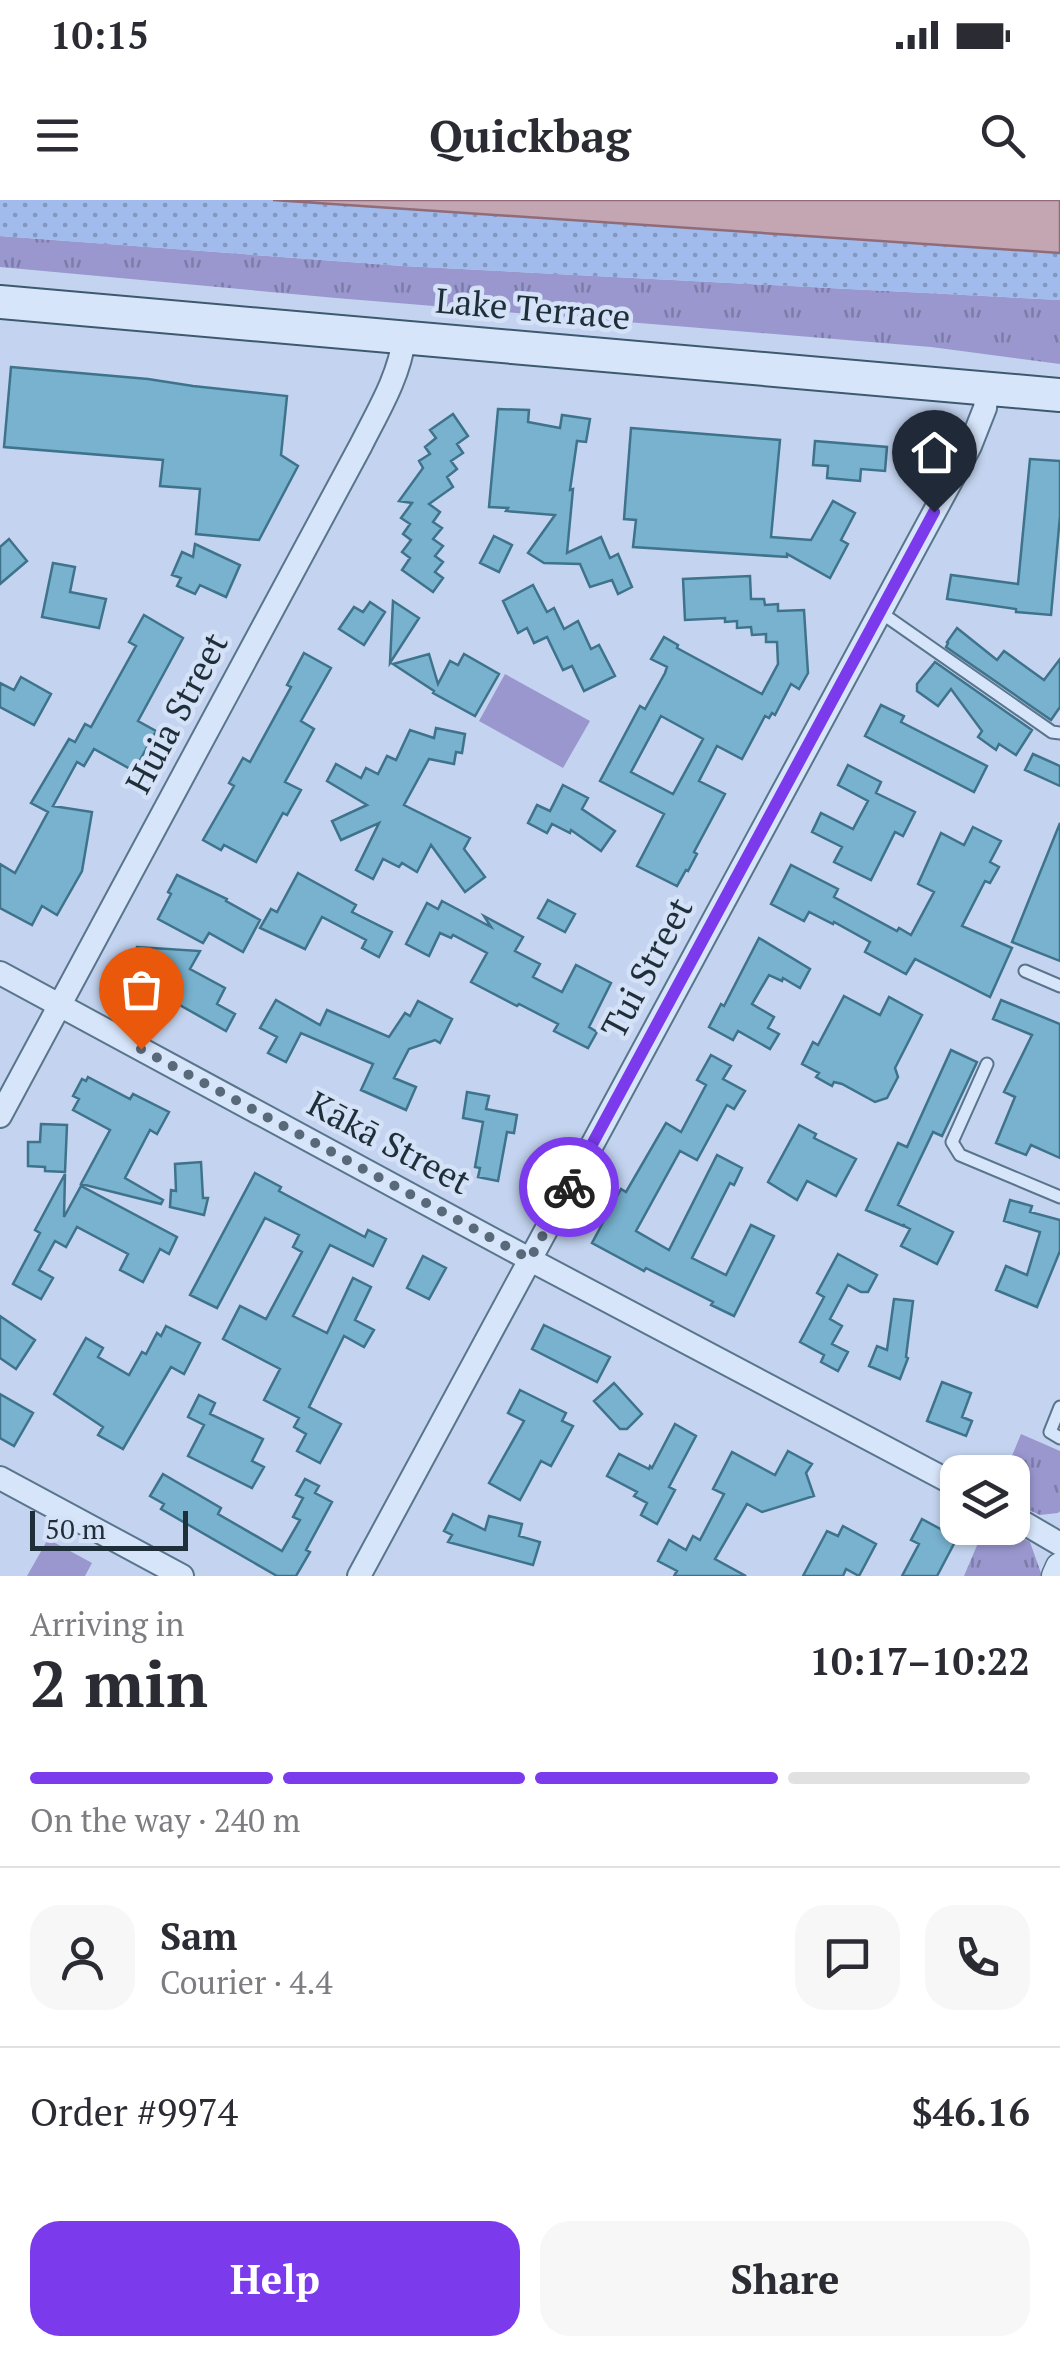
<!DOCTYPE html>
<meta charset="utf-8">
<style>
body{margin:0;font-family:"PT Serif",serif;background:#f7f7f7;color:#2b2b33;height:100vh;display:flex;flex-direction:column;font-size:38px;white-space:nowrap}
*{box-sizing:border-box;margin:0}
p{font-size:32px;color:#7c7c81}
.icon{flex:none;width:55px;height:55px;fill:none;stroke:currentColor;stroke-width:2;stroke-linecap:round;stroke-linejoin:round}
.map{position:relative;height:1376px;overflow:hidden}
.panel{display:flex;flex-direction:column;background:#fff;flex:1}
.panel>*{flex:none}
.tools{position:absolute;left:940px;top:1255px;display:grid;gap:20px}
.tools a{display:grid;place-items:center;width:90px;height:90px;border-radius:20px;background:#fff;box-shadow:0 2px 8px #0004;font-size:50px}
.scale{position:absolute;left:30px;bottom:25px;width:158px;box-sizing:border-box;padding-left:10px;border:5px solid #1e2f3a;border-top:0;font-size:28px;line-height:35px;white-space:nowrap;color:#1e2f3a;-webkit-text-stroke:8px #d4e1f7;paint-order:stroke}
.pin{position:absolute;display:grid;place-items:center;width:85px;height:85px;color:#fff;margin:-102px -42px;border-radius:50% 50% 50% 0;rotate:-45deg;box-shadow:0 0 10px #0007}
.pin .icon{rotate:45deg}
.courier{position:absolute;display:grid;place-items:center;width:100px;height:100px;margin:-50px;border:8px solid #7c3aed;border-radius:50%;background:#fff;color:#222;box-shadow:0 2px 12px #0007}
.summary em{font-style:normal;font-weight:800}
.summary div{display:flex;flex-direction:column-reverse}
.summary{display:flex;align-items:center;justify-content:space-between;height:170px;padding:0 30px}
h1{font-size:65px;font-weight:800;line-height:75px}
.bar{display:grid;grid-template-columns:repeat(4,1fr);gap:15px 10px;align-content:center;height:120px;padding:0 30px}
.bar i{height:12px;border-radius:8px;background:#e1e1e2}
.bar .active{background:#7c3aed}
.bar p{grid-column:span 4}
.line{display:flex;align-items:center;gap:25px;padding:0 30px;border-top:2px solid #e1e1e2}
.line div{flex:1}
.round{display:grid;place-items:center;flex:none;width:105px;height:105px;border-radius:30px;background:#f7f7f7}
.primary-button{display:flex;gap:20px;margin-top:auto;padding:20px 30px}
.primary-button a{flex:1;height:115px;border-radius:30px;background:#7c3aed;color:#fff;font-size:40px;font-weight:800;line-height:115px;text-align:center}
.primary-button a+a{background:#f7f7f7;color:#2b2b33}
.status{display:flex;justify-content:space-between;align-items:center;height:70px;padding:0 50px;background:#fff;direction:ltr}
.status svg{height:28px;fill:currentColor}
header{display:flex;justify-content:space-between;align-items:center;height:130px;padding:0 30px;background:#fff;font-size:45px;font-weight:800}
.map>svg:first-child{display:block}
</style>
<div class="status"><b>10:15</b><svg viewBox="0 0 49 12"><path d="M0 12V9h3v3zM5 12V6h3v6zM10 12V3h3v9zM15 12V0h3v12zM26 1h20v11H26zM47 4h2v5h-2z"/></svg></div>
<header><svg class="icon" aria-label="menu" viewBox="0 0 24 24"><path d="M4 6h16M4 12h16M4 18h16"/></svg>Quickbag<svg class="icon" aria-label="search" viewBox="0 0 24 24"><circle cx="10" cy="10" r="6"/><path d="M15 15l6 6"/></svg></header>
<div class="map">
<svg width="1060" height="1376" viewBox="0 0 1060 1376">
<defs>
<pattern id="grass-tufts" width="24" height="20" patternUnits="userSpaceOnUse" patternTransform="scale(2.5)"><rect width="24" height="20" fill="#9997ce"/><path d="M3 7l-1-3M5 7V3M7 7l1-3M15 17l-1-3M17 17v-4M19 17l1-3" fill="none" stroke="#7c7ca8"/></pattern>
<pattern id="sand-dots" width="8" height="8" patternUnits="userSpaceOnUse" patternTransform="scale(2.5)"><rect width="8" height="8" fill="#a0bbec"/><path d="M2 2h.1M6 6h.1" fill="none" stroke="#8298c0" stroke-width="1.8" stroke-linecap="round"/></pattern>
</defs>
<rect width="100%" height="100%" fill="#c4d4f0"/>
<!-- grass -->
<path fill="url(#grass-tufts)" d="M 0,36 L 403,66 L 1060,100 L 1060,164 L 931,147 L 336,98 L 0,67 Z
M 1021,1234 L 1060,1251 L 1060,1311 L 1058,1313 L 1040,1315 L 1013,1303 L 1012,1272 L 995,1272 L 997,1269 L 1009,1263 Z
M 973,1328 L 1002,1328 L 1030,1342 L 1042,1376 L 964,1376 L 978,1343 Z"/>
<!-- sand -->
<path fill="url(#sand-dots)" d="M 0,0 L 273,0 L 1060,53 L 1060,100 L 403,66 L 0,36 Z"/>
<!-- pitch -->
<path fill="#9997ce" d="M 505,474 L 590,521 L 563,568 L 479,521 Z
M 48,1339 L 92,1363 L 85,1376 L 27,1376 Z"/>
<!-- water -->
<path fill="#c3a6b1" stroke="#916c78" stroke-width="2.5" d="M 273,0 L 1060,0 L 1060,53 Z"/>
<!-- building -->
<path fill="#78b2cf" stroke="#3e738b" stroke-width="2.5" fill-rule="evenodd" d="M 11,167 L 148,179 L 193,186 L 287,196 L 281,255 L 298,266 L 259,340 L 196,334 L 200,289 L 160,286 L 163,260 L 4,247 Z
M 498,209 L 529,210 L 528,222 L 560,228 L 562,215 L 590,219 L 586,242 L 577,241 L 570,290 L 573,289 L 567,353 L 601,337 L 610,358 L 618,354 L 632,387 L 618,394 L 612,380 L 590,387 L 580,364 L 544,363 L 528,353 L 555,315 L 506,311 L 508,308 L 489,307 Z
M 453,214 L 468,236 L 457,244 L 463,253 L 451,261 L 457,269 L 447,277 L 453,287 L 429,304 L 440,312 L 433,322 L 442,328 L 433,339 L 443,346 L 435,356 L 443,362 L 435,372 L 443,378 L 433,392 L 402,370 L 410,358 L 402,352 L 411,340 L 403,334 L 410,324 L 401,318 L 412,303 L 399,301 L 423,268 L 419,261 L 430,254 L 425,247 L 436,238 L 430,230 Z
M 631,228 L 780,240 L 771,337 L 811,340 L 833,301 L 855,313 L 841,340 L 848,344 L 830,378 L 787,354 L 787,357 L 633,347 L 636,320 L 624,319 Z
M 815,241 L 887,247 L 885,271 L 861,269 L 860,281 L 827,278 L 828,266 L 813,265 Z
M 1030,259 L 1060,261 L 1060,316 L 1051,415 L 1016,412 L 1016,409 L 947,399 L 951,375 L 1018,384 Z
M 494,336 L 512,345 L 499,372 L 480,363 Z
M 9,339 L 27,361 L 0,384 L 0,347 Z
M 195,344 L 240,365 L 226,397 L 200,385 L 195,394 L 177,386 L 181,378 L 172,375 L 182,352 L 193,357 Z
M 53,363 L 75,367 L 70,392 L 106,399 L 99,428 L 42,417 Z
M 750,376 L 751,399 L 764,399 L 765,405 L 778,404 L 778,411 L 804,410 L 808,473 L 799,489 L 791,484 L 775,515 L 772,513 L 769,518 L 765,516 L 742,559 L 717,546 L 699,581 L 725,594 L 694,652 L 697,654 L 688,671 L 686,670 L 677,686 L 637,666 L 664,614 L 600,581 L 640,506 L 645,509 L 665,473 L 667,467 L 651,459 L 664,437 L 678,445 L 677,448 L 762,494 L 778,464 L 777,442 L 766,442 L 766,434 L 752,435 L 751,427 L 737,428 L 737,421 L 725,422 L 725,418 L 685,420 L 683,379 ZM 661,516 L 703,539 L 673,594 L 631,572 Z
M 533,385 L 547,412 L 554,408 L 564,429 L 578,421 L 591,449 L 599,445 L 615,476 L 584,491 L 572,466 L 563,470 L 547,437 L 534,443 L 527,428 L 518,433 L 503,401 Z
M 393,401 L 419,418 L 390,463 Z
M 370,402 L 385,412 L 364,445 L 339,429 L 354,407 L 363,412 Z
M 144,415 L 183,438 L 138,521 L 156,531 L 134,571 L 94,549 L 84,566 L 77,562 L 53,606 L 92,612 L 82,671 L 57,715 L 42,706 L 32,725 L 0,708 L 0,664 L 15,673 L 48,612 L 31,603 L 69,539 L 75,542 L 85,524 L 91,527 L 136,446 L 129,442 Z
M 957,428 L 997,460 L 1004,451 L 1044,480 L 1060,459 L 1060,507 L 1051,520 L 946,447 L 948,443 L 947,442 Z
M 304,453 L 331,468 L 301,521 L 314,529 L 285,582 L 301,590 L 287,615 L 283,613 L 256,662 L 224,645 L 221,650 L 203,640 L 234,586 L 229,583 L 243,558 L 250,562 L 291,487 L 287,485 Z
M 429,454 L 438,484 L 450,461 L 458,465 L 464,454 L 499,474 L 475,516 L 433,493 L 434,491 L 393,464 Z
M 935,462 L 1032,530 L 1016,555 L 999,544 L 996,550 L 978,537 L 982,531 L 951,489 L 938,506 L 917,491 L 917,484 Z
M 21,477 L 51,494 L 34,525 L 0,507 L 0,483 L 14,490 Z
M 881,505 L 904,516 L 901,522 L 987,566 L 974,592 L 865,536 Z
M 436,528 L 465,534 L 462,553 L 456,552 L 454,564 L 429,559 L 404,605 L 470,638 L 464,649 L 485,677 L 465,692 L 431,645 L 417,672 L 402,663 L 399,667 L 383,659 L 373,679 L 356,670 L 379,623 L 341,640 L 332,621 L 367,605 L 327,581 L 336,564 L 361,578 L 366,568 L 378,574 L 387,556 L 396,560 L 410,530 L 434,538 Z
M 1033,554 L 1060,566 L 1060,586 L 1025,570 Z
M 848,565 L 881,582 L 876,593 L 915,612 L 903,636 L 895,632 L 871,680 L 834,662 L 842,647 L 812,632 L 821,613 L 853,629 L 868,601 L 838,585 Z
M 563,585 L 588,598 L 582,609 L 615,631 L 601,651 L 571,630 L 570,633 L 552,624 L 547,633 L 528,623 L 537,605 L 550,611 Z
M 1060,623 L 1060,761 L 1012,742 Z
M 973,627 L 1001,641 L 990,662 L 999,667 L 990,683 L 985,681 L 962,726 L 1012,748 L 990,797 L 915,759 L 906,774 L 865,752 L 870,742 L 834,722 L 833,724 L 809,712 L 804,721 L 771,704 L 791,665 L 838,689 L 834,697 L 897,731 L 899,728 L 911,735 L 934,692 L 918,684 L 941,633 L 964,645 Z
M 298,673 L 356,705 L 352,712 L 392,732 L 379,757 L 362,748 L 366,740 L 322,717 L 305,749 L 260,728 L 271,709 L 277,712 Z
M 177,675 L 227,699 L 226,701 L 260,720 L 243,752 L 209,733 L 203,743 L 158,719 L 171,694 L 168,692 Z
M 548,700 L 575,714 L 565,732 L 538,718 Z
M 442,701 L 491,727 L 484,716 L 523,737 L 515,751 L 540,764 L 533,777 L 562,792 L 576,765 L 611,783 L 589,827 L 597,832 L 588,848 L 554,831 L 558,824 L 519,804 L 517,806 L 471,782 L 487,753 L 453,735 L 451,738 L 440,733 L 429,756 L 406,744 L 427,703 L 438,709 Z
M 759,738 L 810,769 L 800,788 L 783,778 L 782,781 L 769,775 L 752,804 L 774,817 L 768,828 L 779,834 L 770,849 L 738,831 L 733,840 L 709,827 L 721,804 L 724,806 Z
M 137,747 L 200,751 L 190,769 L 225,788 L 217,804 L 235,814 L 226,831 L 167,798 L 157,817 L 141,808 L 155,782 L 135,782 Z
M 844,796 L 880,815 L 889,797 L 922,815 L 895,868 L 898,877 L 887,898 L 875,902 L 842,884 L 834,882 L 832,886 L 816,877 L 819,873 L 802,864 L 813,842 L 818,845 Z
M 276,800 L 320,825 L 327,810 L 389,837 L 405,813 L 410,816 L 418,801 L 452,819 L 440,843 L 435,840 L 409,849 L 394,878 L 416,887 L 406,910 L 361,890 L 373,864 L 301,833 L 286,862 L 268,853 L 277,837 L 260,828 Z
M 1001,800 L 1060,824 L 1060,958 L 1031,945 L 1026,955 L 996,943 L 1015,897 L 1004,892 L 1032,835 L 993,819 Z
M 951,850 L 977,862 L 942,936 L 933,932 L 898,1005 L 953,1032 L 937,1064 L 901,1046 L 910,1029 L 904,1026 L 904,1024 L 903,1026 L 866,1010 L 898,943 L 907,947 Z
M 711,855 L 731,866 L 723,879 L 745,891 L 734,909 L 727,905 L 697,960 L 680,951 L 636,1031 L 669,1050 L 717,955 L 742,968 L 734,985 L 730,983 L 692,1058 L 726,1075 L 751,1025 L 774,1036 L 734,1116 L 711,1105 L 713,1102 L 646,1068 L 644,1071 L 592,1043 L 621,989 L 626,992 L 666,923 L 681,932 L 706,885 L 697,880 Z
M 88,877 L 130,899 L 133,894 L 169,912 L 157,934 L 150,930 L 125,978 L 163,1000 L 161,1004 L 81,984 L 110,930 L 73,910 L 79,899 L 73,896 L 82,879 L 86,881 Z
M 467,892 L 489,896 L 486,909 L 517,915 L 514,933 L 507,932 L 498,981 L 478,977 L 480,968 L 475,967 L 483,922 L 463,918 Z
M 41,924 L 67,925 L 65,972 L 45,971 L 45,967 L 28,966 L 28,942 L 40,942 Z
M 799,925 L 816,934 L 814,938 L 856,959 L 836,996 L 807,981 L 797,1000 L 768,982 Z
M 201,962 L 203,998 L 208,998 L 204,1015 L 170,1007 L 171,990 L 176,991 L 175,964 Z
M 255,973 L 281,987 L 279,991 L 365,1037 L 368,1030 L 386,1039 L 373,1066 L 330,1045 L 293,1116 L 327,1133 L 353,1078 L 371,1087 L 355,1120 L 374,1130 L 364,1147 L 344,1136 L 309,1207 L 341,1224 L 320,1263 L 297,1251 L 306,1234 L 294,1227 L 299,1218 L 264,1200 L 280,1169 L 223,1139 L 240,1106 L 266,1119 L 302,1052 L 293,1047 L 299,1035 L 265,1018 L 217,1108 L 190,1095 Z
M 65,974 L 64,1017 L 81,986 L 177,1037 L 169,1054 L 160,1049 L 143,1082 L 120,1070 L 128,1054 L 77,1027 L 66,1047 L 55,1041 L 39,1070 L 53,1078 L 41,1099 L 13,1084 L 40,1033 L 35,1030 Z
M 1010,1000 L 1032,1006 L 1030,1012 L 1060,1020 L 1060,1051 L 1037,1107 L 996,1090 L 1006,1066 L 1027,1075 L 1040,1032 L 1004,1021 Z
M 838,1054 L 877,1075 L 868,1092 L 861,1092 L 848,1085 L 830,1119 L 842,1126 L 832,1144 L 848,1152 L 838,1171 L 821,1162 L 824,1155 L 800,1142 L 824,1097 L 817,1093 Z
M 423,1056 L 446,1068 L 429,1099 L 407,1088 Z
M 894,1099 L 913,1101 L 906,1157 L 908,1158 L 900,1179 L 869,1166 L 877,1146 L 887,1150 Z
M 0,1116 L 35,1140 L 16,1169 L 0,1158 Z
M 544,1125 L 610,1157 L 597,1182 L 532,1149 Z
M 166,1126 L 200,1143 L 184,1174 L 171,1167 L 123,1249 L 98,1235 L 103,1227 L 54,1194 L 86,1138 L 103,1148 L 98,1157 L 129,1175 L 142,1152 L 146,1154 L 157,1133 L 161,1136 Z
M 942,1182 L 971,1193 L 962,1217 L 972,1221 L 966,1236 L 927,1221 Z
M 614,1183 L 642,1214 L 627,1229 L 620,1229 L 594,1201 Z
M 520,1190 L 566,1213 L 562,1221 L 573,1226 L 551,1266 L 541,1261 L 520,1300 L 489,1283 L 524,1221 L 508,1213 Z
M 0,1194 L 33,1213 L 14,1246 L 0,1238 Z
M 199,1195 L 215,1203 L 210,1214 L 263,1239 L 252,1261 L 264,1267 L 252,1288 L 188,1256 L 204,1225 L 188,1217 Z
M 675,1224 L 696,1236 L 669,1287 L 675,1290 L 657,1324 L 641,1315 L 647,1303 L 634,1296 L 637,1292 L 607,1276 L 619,1254 L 649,1269 L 650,1266 L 652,1268 Z
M 788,1251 L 812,1264 L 806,1273 L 814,1296 L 762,1312 L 747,1304 L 715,1359 L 746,1376 L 674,1376 L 677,1371 L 658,1361 L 669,1340 L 686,1350 L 693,1336 L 700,1340 L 724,1294 L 713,1289 L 732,1252 L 775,1275 Z
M 163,1274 L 221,1308 L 218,1314 L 282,1351 L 300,1320 L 293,1317 L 303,1298 L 296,1295 L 305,1279 L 319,1286 L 315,1293 L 332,1302 L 306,1350 L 310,1352 L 296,1376 L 277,1376 L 161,1309 L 164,1304 L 150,1296 Z
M 453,1314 L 485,1330 L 489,1316 L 522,1324 L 519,1336 L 540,1342 L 533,1365 L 448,1342 L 452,1335 L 444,1331 Z
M 922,1319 L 957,1338 L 937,1376 L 902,1376 L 919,1344 L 911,1340 Z
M 843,1326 L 876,1344 L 859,1376 L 846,1369 L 843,1376 L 803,1376 L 827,1331 L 838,1336 Z"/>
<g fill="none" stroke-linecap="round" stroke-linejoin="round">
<defs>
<path id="service" d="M 880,412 L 1052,532 L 1060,533
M 1025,771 L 1060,786
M 987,864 L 952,942 L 960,955 L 1060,997
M 1060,1207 L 1050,1232 L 1060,1238"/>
<path id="minor" d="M 0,773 L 542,1066 L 958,1286
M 0,916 L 361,245 C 378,211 399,177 404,139
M 0,1278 L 182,1376
M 1012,1316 L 1060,1344
M 359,1376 L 970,246 L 985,208 L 987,190"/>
<path id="tertiary" d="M 1056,1376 L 1060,1367"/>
<path id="secondary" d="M 0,102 L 1060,195"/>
</defs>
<!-- service casing -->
<use href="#service" stroke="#59758b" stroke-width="15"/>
<!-- minor casing -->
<use href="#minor" stroke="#59758b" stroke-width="26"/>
<!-- tertiary casing -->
<use href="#tertiary" stroke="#59758b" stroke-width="31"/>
<!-- secondary casing -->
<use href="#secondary" stroke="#3d596d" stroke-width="36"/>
<!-- service -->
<use href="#service" stroke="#d7e5fa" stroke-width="11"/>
<!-- minor -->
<use href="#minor" stroke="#d7e5fa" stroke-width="22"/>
<!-- tertiary -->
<use href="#tertiary" stroke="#d7e5fa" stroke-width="28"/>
<!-- secondary -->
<use href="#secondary" stroke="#d7e5fa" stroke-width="32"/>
</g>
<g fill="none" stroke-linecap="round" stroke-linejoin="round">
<!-- done -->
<path stroke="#58697a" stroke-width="10" stroke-dasharray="0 18" d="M 141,849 L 530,1059 L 569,987"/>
<!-- route -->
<path stroke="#7c3aed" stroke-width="12" d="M 569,987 L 934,312"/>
</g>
<g text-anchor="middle" stroke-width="9" stroke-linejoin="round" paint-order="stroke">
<!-- street labels -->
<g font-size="35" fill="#1e2f3a" stroke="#d4e1f7">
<text transform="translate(533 109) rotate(5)" y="12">Lake Terrace</text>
<text transform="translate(177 513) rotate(-62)" y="12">Huia Street</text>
<text transform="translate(647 768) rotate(-62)" y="12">Tui Street</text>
<text transform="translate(389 943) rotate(28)" y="12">Kākā Street</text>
</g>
</g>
</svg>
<div class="tools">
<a><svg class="icon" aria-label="layers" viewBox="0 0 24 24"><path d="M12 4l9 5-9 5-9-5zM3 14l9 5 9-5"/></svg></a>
</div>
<div class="scale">50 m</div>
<div class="pin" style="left:141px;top:849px;background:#ea580c"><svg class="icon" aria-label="bag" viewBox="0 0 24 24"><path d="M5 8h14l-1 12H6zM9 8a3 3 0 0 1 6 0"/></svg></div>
<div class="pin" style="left:934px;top:312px;background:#1f2937"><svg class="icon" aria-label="home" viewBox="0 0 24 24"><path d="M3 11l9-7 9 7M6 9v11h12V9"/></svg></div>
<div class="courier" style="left:569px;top:987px"><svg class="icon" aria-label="bike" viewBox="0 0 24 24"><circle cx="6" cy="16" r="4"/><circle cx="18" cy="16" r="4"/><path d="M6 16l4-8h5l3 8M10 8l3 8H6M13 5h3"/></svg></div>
</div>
<section class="panel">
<div class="summary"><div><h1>2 min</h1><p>Arriving in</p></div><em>10:17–10:22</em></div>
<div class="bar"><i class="active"></i><i class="active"></i><i class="active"></i><i></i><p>On the way · 240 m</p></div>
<div class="line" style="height:180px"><a class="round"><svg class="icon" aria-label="person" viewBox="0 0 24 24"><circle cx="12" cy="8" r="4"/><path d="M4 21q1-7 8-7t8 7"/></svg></a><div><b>Sam</b><p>Courier · 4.4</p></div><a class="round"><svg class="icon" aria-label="chat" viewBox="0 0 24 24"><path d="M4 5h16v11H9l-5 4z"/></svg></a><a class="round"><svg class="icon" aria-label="phone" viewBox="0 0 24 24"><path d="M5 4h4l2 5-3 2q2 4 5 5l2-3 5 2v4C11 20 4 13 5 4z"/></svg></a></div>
<div class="line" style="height:130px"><div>Order #9974</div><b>$46.16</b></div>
<div class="primary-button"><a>Help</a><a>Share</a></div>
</section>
